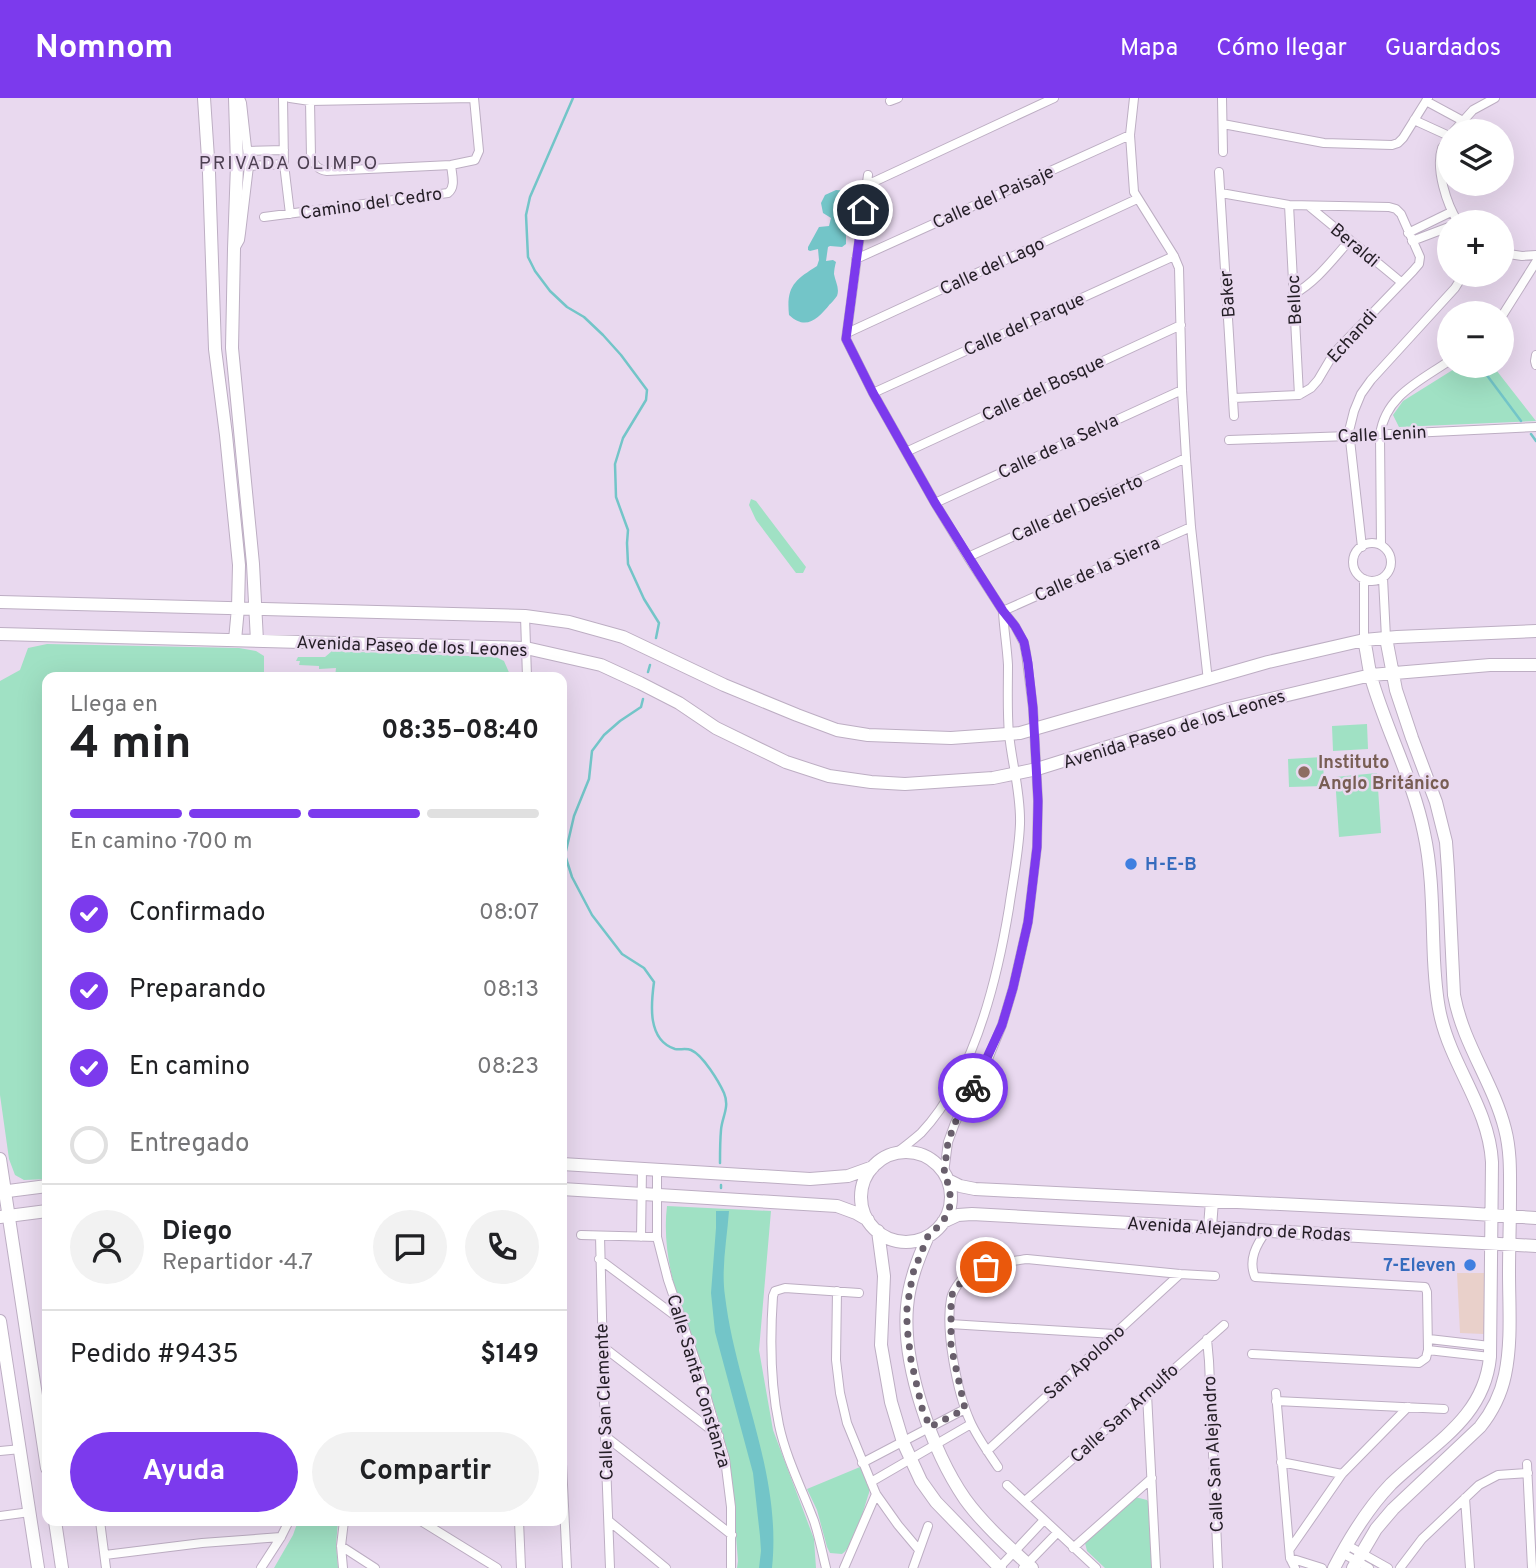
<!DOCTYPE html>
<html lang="es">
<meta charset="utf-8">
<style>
body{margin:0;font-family:Overpass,sans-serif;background:#f2f2f2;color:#202124;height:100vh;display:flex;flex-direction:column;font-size:26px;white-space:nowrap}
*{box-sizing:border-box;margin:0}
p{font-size:23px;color:#757577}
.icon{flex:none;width:38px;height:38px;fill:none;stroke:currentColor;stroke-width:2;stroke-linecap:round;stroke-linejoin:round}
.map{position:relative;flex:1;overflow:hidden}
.side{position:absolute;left:42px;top:574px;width:525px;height:854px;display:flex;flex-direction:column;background:#fff;border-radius:14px;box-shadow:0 7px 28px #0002}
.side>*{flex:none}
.controls{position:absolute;left:1437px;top:21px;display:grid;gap:14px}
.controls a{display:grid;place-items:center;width:77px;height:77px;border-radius:50%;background:#fff;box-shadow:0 7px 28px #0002;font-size:35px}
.pin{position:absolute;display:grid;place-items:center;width:60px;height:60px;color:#fff;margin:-30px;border:4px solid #fff;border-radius:50%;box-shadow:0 2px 7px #0007}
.courier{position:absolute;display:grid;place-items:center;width:70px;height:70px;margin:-35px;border:5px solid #7c3aed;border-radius:50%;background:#fff;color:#222;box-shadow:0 2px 9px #0007}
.overview em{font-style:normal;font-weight:700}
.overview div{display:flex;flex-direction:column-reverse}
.overview{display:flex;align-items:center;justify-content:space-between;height:119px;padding:0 28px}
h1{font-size:46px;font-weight:700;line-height:52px}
.bar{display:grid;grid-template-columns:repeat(4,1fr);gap:10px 7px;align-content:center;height:84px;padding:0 28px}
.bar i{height:9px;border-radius:5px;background:#e0e0e0}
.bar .selected{background:#7c3aed}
.bar p{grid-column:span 4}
.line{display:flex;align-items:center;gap:18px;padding:0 28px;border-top:2px solid #e0e0e0}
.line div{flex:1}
.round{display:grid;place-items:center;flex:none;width:74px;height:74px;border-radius:37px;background:#f2f2f2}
ol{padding:0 28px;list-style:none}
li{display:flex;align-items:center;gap:21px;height:77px}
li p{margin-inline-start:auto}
li .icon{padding:7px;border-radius:50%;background:#7c3aed;color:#fff;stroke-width:4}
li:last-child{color:#757577}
li i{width:38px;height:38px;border:4px solid #e0e0e0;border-radius:50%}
.cta{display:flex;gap:14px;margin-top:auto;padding:14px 28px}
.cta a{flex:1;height:80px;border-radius:42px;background:#7c3aed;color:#fff;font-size:28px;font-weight:700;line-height:80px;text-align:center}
.cta a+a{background:#f2f2f2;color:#202124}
header{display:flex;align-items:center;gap:42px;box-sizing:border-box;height:98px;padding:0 35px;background:#7c3aed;color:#fff}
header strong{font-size:33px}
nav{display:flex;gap:38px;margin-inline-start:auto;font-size:24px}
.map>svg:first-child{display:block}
</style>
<header>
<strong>Nomnom</strong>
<nav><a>Mapa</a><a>Cómo llegar</a><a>Guardados</a></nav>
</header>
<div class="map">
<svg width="1536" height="1470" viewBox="0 0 1536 1470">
<rect width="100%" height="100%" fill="#e9d9ef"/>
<!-- commercial -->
<path fill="#e9d0ca" d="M 1457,1175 L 1484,1175 L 1484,1236 L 1460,1235 Z"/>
<!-- green -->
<path fill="#a0e1c4" d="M 1459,268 L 1493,268 L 1536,323 L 1399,329 L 1393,317 L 1403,303 Z
M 751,401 L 756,403 L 806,469 L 803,475 L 796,475 L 756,422 L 749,407 Z
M 47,546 L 239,550 L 256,553 L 264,558 L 264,579 L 47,579 L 47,1081 L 24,1082 L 15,1077 L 9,1061 L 0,997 L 0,583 L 20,572 L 28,550 Z
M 332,553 L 496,559 L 504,563 L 511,579 L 335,579 L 336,570 L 319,571 L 319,568 L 299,567 L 300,563 L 296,563 L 298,559 L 325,559 Z
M 1367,626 L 1368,651 L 1333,653 L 1332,628 Z
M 1323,659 L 1324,688 L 1289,689 L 1288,661 Z
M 1377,675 L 1381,735 L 1339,739 L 1335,679 Z
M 667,1108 L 771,1113 L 759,1252 L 773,1332 L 814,1441 L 816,1470 L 737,1470 L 738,1463 C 734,1418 733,1373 721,1330 C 702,1262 658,1180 667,1108 Z
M 860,1369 L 869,1389 L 869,1395 C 863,1412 856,1446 842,1456 L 830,1455 L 827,1449 L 817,1412 L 807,1391 Z
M 1135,1399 L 1147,1402 L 1149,1405 L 1153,1470 L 1105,1470 L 1087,1453 L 1085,1445 Z
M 298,1423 L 338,1423 L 336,1447 L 338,1470 L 274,1470 L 293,1437 Z"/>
<!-- water -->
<path fill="#73c5c8" d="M 836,92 C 845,93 851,93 853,102 L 849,115 L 838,120 L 838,128 L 846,134 L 846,146 L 842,149 L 830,148 L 828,149 L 826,163 L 833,162 L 836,164 C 835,167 834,173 834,176 C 835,183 840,190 837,198 C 837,198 831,206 830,206 C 818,221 806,233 789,217 C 786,188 795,182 817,168 L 819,162 L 818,151 L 810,153 L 808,152 L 808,149 L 819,129 L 829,128 L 831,120 L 823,115 L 821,105 L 825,97 Z
M 716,1113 L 729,1113 C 727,1141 721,1170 725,1198 C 736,1290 782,1375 772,1470 L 759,1470 L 761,1453 L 760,1438 L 753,1375 L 715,1234 L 711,1195 L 716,1130 Z"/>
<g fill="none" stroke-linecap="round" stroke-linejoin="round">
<!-- stream -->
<path stroke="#73c5c8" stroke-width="2.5" d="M 573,0 L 530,99 L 526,117 L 528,159 L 535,173 L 550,193 L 567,209 L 584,219 L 603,237 L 621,257 L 647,292 L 646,302 L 623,340 L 615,366 L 616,399 L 628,432 L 627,445 L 628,466 L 644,501 L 659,525 L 656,540
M 1444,225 L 1449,230
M 1480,268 L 1521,323
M 1531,336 L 1536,343
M 648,574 L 650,567
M 643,601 L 641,609 L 620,623 L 604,637 L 592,653 L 589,681 L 574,718 L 565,757 L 572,779 L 592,817 L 622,856 L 644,870 L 654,884 C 651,906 647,942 675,951 C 680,952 686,950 691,952 C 703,957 719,984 724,995 C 730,1009 722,1019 721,1032 C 720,1043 720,1054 720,1065
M 721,1087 L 721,1090"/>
<defs>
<path id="street" d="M 283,0 L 284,66 L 290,116
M 290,0 L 310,3 L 474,0
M 1134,0 L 1130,37 L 1134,94 L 1174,158 L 1179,170 L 1182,292 L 1186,360 L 1191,429 L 1208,583
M 1222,0 L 1223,54
M 310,3 L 311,59 C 314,67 318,72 327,73 L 451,67 L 475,62 L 479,53 L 474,0
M 890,3 L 898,0
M 1426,3 L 1463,23
M 1414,22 L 1449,38
M 1223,26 L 1324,45 L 1392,47 L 1398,45 L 1403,40 L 1428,0
M 1454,33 L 1473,12 L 1495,0
M 1449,41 C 1447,44 1444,47 1442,50 C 1435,71 1447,107 1458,124
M 248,53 L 284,52
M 249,68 L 284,66
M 1219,74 L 1234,318
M 868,77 L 846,241 L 873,295 L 935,405 L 968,459 L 1003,513 L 1015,528 L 1024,545 L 1026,555 L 1033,610 L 1038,703 L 1037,749 L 1028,824 L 1013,890 L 1002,927 L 988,961 L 955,1025 L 948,1044 L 944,1075
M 867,87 L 1054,0
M 1221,95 L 1289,107 L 1389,109 L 1396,111 L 1401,116 L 1420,159 L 1419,166 L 1413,173 L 1334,255 L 1318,282 L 1311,290 L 1299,297 L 1234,300
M 1289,107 L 1299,297
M 1310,109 L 1401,184
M 264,119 L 448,95 C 456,89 452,77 451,67
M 1408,135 L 1451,114
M 1412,143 L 1449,129
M 236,149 L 240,142 L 241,135 L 249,68 L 242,5 L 240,0
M 1502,155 L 1522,158 L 1536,157
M 856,161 L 1130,37
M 1294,196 C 1317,183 1332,162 1350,142
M 1502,218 L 1536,164
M 847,235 L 1137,101
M 1536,257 L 1535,263 L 1536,267
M 873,295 L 1174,158
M 1229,342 L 1349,338 L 1536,329
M 906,354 L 1181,227
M 935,405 L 1182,292
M1353 464a19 19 0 1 1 38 0a19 19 0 1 1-38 0Z
M 1381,447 L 1380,337 C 1385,298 1420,283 1449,263
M 1362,449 L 1349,333 L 1354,313 L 1361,296 L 1371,282 L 1455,190 L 1463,177
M 968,459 L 1186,360
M 1383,480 L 1386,540
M 1364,481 L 1364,542
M 1003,513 L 1191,429
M 525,518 L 527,579
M 896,1055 C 904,1049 913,1042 921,1035 C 973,980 997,883 1009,810 C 1013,782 1019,754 1020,726 C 1021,695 1012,666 1009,636 C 1007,613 1008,590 1008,567 C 1007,549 1004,532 1003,514
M 657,1072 L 657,1139 L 668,1182 L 697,1267 L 725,1361 L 731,1409 L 731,1470
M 581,1137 L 657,1139
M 600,1138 L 605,1338 L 610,1470
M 641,1139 L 642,1071
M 599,1161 L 681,1222
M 837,1193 L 836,1262 L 840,1295 L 847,1325 L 876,1396 L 898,1427 L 919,1452
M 950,1226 L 1114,1236
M 1207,1241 L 1209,1263 L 1218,1470
M 1429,1241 L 1490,1248
M 602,1248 L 719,1338
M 1428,1252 L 1490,1259
M 1252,1256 L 1419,1265 L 1426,1260 L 1428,1252 L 1427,1194 L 1425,1189 L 1255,1179 C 1248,1162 1256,1147 1267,1132
M 1276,1295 L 1290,1460 L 1295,1470
M 1147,1296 L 1156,1470
M 1276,1303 L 1444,1311
M 605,1338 L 732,1437
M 0,1353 L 21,1351
M 987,1353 L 1180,1176
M 1281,1364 L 1342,1376
M 862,1365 L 965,1311
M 562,1366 L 567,1470
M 1527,1366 L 1532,1470
M 998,1369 C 988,1354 977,1339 970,1323 C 957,1294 945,1232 951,1201 C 952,1194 960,1182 965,1179 C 983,1166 1006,1164 1027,1161 L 1180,1176 L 1215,1178
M 871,1384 L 971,1326
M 1007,1387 L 1096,1470
M 1465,1400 L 1470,1470
M 1025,1403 L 1224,1227
M 0,1418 L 30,1414
M 100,1423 L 106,1470
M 421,1423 L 497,1470
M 519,1423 L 521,1470
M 609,1423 L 666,1470
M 1347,1447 L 1388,1470
M 341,1448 L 375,1470
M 1073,1450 L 1152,1380
M 1290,1451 L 1342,1376 L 1408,1309
M 1342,1455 L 1369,1470
M 105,1457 L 202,1445 L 281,1439
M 1290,1460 L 1322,1470
M 261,1470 L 281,1439 L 289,1423
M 343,1470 L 341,1448 L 344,1423
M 826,1470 C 822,1454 819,1438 814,1423 C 802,1391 786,1360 779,1327 C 770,1284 770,1241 773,1198 L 775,1193 L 785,1190 L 859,1195
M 844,1470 L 876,1396
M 913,1470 L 928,1428
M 999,1470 L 1044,1422
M 1023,1470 L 1057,1435
M 1400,1470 L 1422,1441 L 1479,1387 L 1498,1377 L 1528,1375"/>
<path id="secondary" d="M 204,0 L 209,75 L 215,251 L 226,337 L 239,467 L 238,510 L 235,542
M 235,0 L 237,67 L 234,151 L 232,250 L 253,466 L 257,543
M 0,504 L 525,518 L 569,524 L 623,539 L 724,587 L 797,617 L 837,632 L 868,637 L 951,640 L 1020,635 L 1268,564 L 1364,542 L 1397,539 L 1536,533
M 0,536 L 526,550 L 601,567 L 640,585 L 679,605 L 716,630 L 786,664 L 829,678 L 871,684 L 905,686 L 993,680 L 1037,671 L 1229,611 L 1371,577 L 1490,567 L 1536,567
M861 1099a45 45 0 1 1 90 0a45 45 0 1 1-90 0Z
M 562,1066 L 810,1081 L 848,1078 L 873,1069
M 948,1082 L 960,1088 L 975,1091 L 1462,1115 L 1536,1120
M 562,1091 L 837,1108 L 856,1115 L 868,1122
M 0,1094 L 47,1088
M 0,1119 L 47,1113
M 943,1124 L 958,1117 L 972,1116 L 1536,1148
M 1210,1129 L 1212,1103
M 878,1133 L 884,1178 L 881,1247 L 891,1304 L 903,1344 L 921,1383 L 936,1404 L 1000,1470
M 928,1138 C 918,1161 909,1184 907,1209 C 902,1267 932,1353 965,1401 C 983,1426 1009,1449 1032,1470
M 1334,1470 C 1350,1439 1367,1411 1391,1386 C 1432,1346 1484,1321 1490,1259 L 1492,1064 C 1489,1011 1453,970 1441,920 C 1436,900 1435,881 1434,862 C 1432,819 1433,776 1424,735 C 1413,681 1386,632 1371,579 C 1368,567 1367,554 1364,542
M 1353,1470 L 1376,1431 L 1393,1411 L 1480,1329 C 1492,1314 1501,1296 1505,1277 C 1512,1244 1509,1208 1509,1175 C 1509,1150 1510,1125 1510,1100 C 1510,1077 1511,1054 1505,1031 C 1493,984 1463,946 1454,897 L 1448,772 L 1446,744 L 1436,704 L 1412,640 L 1396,592 L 1386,540"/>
<path id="primary" d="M 0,1061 L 47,1370
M 0,1223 L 38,1470
M 55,1423 L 62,1470"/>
</defs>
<!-- street casing -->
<use href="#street" stroke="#bdaec3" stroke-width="10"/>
<!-- secondary casing -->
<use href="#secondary" stroke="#bdaec3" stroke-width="14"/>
<!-- primary casing -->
<use href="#primary" stroke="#bdaec3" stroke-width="14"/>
<!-- street -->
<use href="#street" stroke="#fff" stroke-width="8"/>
<!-- secondary -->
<use href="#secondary" stroke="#fff" stroke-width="12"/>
<!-- primary -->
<use href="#primary" stroke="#fff" stroke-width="12"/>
</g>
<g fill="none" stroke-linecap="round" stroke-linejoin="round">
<!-- done -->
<path stroke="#695f6c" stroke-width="7" stroke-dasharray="0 12.6" d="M 973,990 L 955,1025 L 948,1044 L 944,1075 L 950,1091 L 950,1108 L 943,1124 L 928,1138 L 913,1175 L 907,1209 L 907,1229 L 911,1262 L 922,1310 L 930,1329 L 965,1311 L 951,1248 L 951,1198 L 964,1180 L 986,1169"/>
<!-- route -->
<path stroke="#7c3aed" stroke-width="9" d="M 863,112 L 846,241 L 873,295 L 935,405 L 980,477 L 1003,513 L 1015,528 L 1024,544 L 1028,565 L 1033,610 L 1038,703 L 1037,749 L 1028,824 L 1013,890 L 1002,927 L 973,990"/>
</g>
<!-- markers -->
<circle fill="#8d6e63" stroke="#e9d9ef" stroke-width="2.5" cx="1304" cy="674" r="7"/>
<g fill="#3f7fe0" stroke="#e9d9ef" stroke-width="2.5">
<circle cx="1131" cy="766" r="7"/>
<circle cx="1470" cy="1167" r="7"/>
</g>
<g text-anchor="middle" stroke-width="5" stroke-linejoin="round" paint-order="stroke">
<!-- street labels -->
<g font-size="18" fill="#241e26" stroke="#e9d9ef">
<text transform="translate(993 99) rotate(-24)" y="6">Calle del Paisaje</text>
<text transform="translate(371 105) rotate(-8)" y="6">Camino del Cedro</text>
<text transform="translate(1355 147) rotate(40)" y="6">Beraldi</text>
<text transform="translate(992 168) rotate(-25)" y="6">Calle del Lago</text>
<text transform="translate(1227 196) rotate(-94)" y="6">Baker</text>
<text transform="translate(1294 202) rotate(-93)" y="6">Belloc</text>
<text transform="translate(1024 226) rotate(-24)" y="6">Calle del Parque</text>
<text transform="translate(1352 238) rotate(-48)" y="6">Echandi</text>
<text transform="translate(1043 290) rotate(-25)" y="6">Calle del Bosque</text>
<text transform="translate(1382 336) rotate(-3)" y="6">Calle Lenin</text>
<text transform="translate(1058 348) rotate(-25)" y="6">Calle de la Selva</text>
<text transform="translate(1077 410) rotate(-24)" y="6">Calle del Desierto</text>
<text transform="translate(1097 471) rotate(-24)" y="6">Calle de la Sierra</text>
<text transform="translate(412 548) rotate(2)" y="6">Avenida Paseo de los Leones</text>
<text transform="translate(1174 631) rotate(-17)" y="6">Avenida Paseo de los Leones</text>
<text transform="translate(1239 1131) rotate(3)" y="6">Avenida Alejandro de Rodas</text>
<text transform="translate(1084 1264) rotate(-42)" y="6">San Apolono</text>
<text transform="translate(699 1283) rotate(73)" y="6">Calle Santa Constanza</text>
<text transform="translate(604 1304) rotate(-92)" y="6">Calle San Clemente</text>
<text transform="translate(1124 1315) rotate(-42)" y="6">Calle San Arnulfo</text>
<text transform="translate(1213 1356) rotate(-93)" y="6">Calle San Alejandro</text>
</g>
<!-- education labels -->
<g font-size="18" font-weight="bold" fill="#785e54" stroke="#e9d9ef" text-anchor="start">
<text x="1318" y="670">Instituto<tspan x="1318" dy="21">Anglo Británico</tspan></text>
</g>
<!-- shop labels -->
<g font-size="18" font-weight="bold" fill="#366cbe" stroke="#e9d9ef" text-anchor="start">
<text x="1145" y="772">H-E-B</text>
<text x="1456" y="1173" text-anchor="end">7-Eleven</text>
</g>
<!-- neighbourhood labels -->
<g font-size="19" letter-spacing="2" fill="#4d4052" stroke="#e9d9ef">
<text x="289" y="71">PRIVADA OLIMPO</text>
</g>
</g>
</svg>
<div class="controls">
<a><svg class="icon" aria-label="layers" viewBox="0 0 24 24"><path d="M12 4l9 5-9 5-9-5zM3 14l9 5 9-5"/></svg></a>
<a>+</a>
<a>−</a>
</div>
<div class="pin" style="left:986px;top:1169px;background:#ea580c"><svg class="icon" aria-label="bag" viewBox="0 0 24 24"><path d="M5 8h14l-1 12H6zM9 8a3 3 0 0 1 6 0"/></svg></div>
<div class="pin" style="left:863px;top:112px;background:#1f2937"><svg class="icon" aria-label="home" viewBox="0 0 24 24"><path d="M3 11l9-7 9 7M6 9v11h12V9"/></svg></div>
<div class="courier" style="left:973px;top:990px"><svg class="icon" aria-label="bike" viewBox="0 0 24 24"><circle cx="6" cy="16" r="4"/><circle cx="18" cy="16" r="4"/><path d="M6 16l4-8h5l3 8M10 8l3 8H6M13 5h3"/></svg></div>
<section class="side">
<div class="overview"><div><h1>4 min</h1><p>Llega en</p></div><em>08:35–08:40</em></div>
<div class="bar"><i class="selected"></i><i class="selected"></i><i class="selected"></i><i></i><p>En camino · 700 m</p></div>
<ol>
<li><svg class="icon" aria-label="check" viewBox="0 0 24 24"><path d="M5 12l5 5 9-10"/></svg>Confirmado<p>08:07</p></li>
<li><svg class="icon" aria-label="check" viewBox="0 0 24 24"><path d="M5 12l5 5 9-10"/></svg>Preparando<p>08:13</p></li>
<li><svg class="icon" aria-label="check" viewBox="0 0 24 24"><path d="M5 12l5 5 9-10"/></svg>En camino<p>08:23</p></li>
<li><i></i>Entregado</li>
</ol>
<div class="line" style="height:126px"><a class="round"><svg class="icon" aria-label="person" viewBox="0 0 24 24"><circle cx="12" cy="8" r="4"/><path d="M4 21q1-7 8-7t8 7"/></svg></a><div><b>Diego</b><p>Repartidor · 4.7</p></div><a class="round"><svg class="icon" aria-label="chat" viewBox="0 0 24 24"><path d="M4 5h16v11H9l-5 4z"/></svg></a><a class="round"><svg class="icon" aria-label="phone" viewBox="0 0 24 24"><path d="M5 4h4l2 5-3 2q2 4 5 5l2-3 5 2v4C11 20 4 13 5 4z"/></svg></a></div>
<div class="line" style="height:91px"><div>Pedido #9435</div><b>$149</b></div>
<div class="cta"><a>Ayuda</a><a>Compartir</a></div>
</section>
</div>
